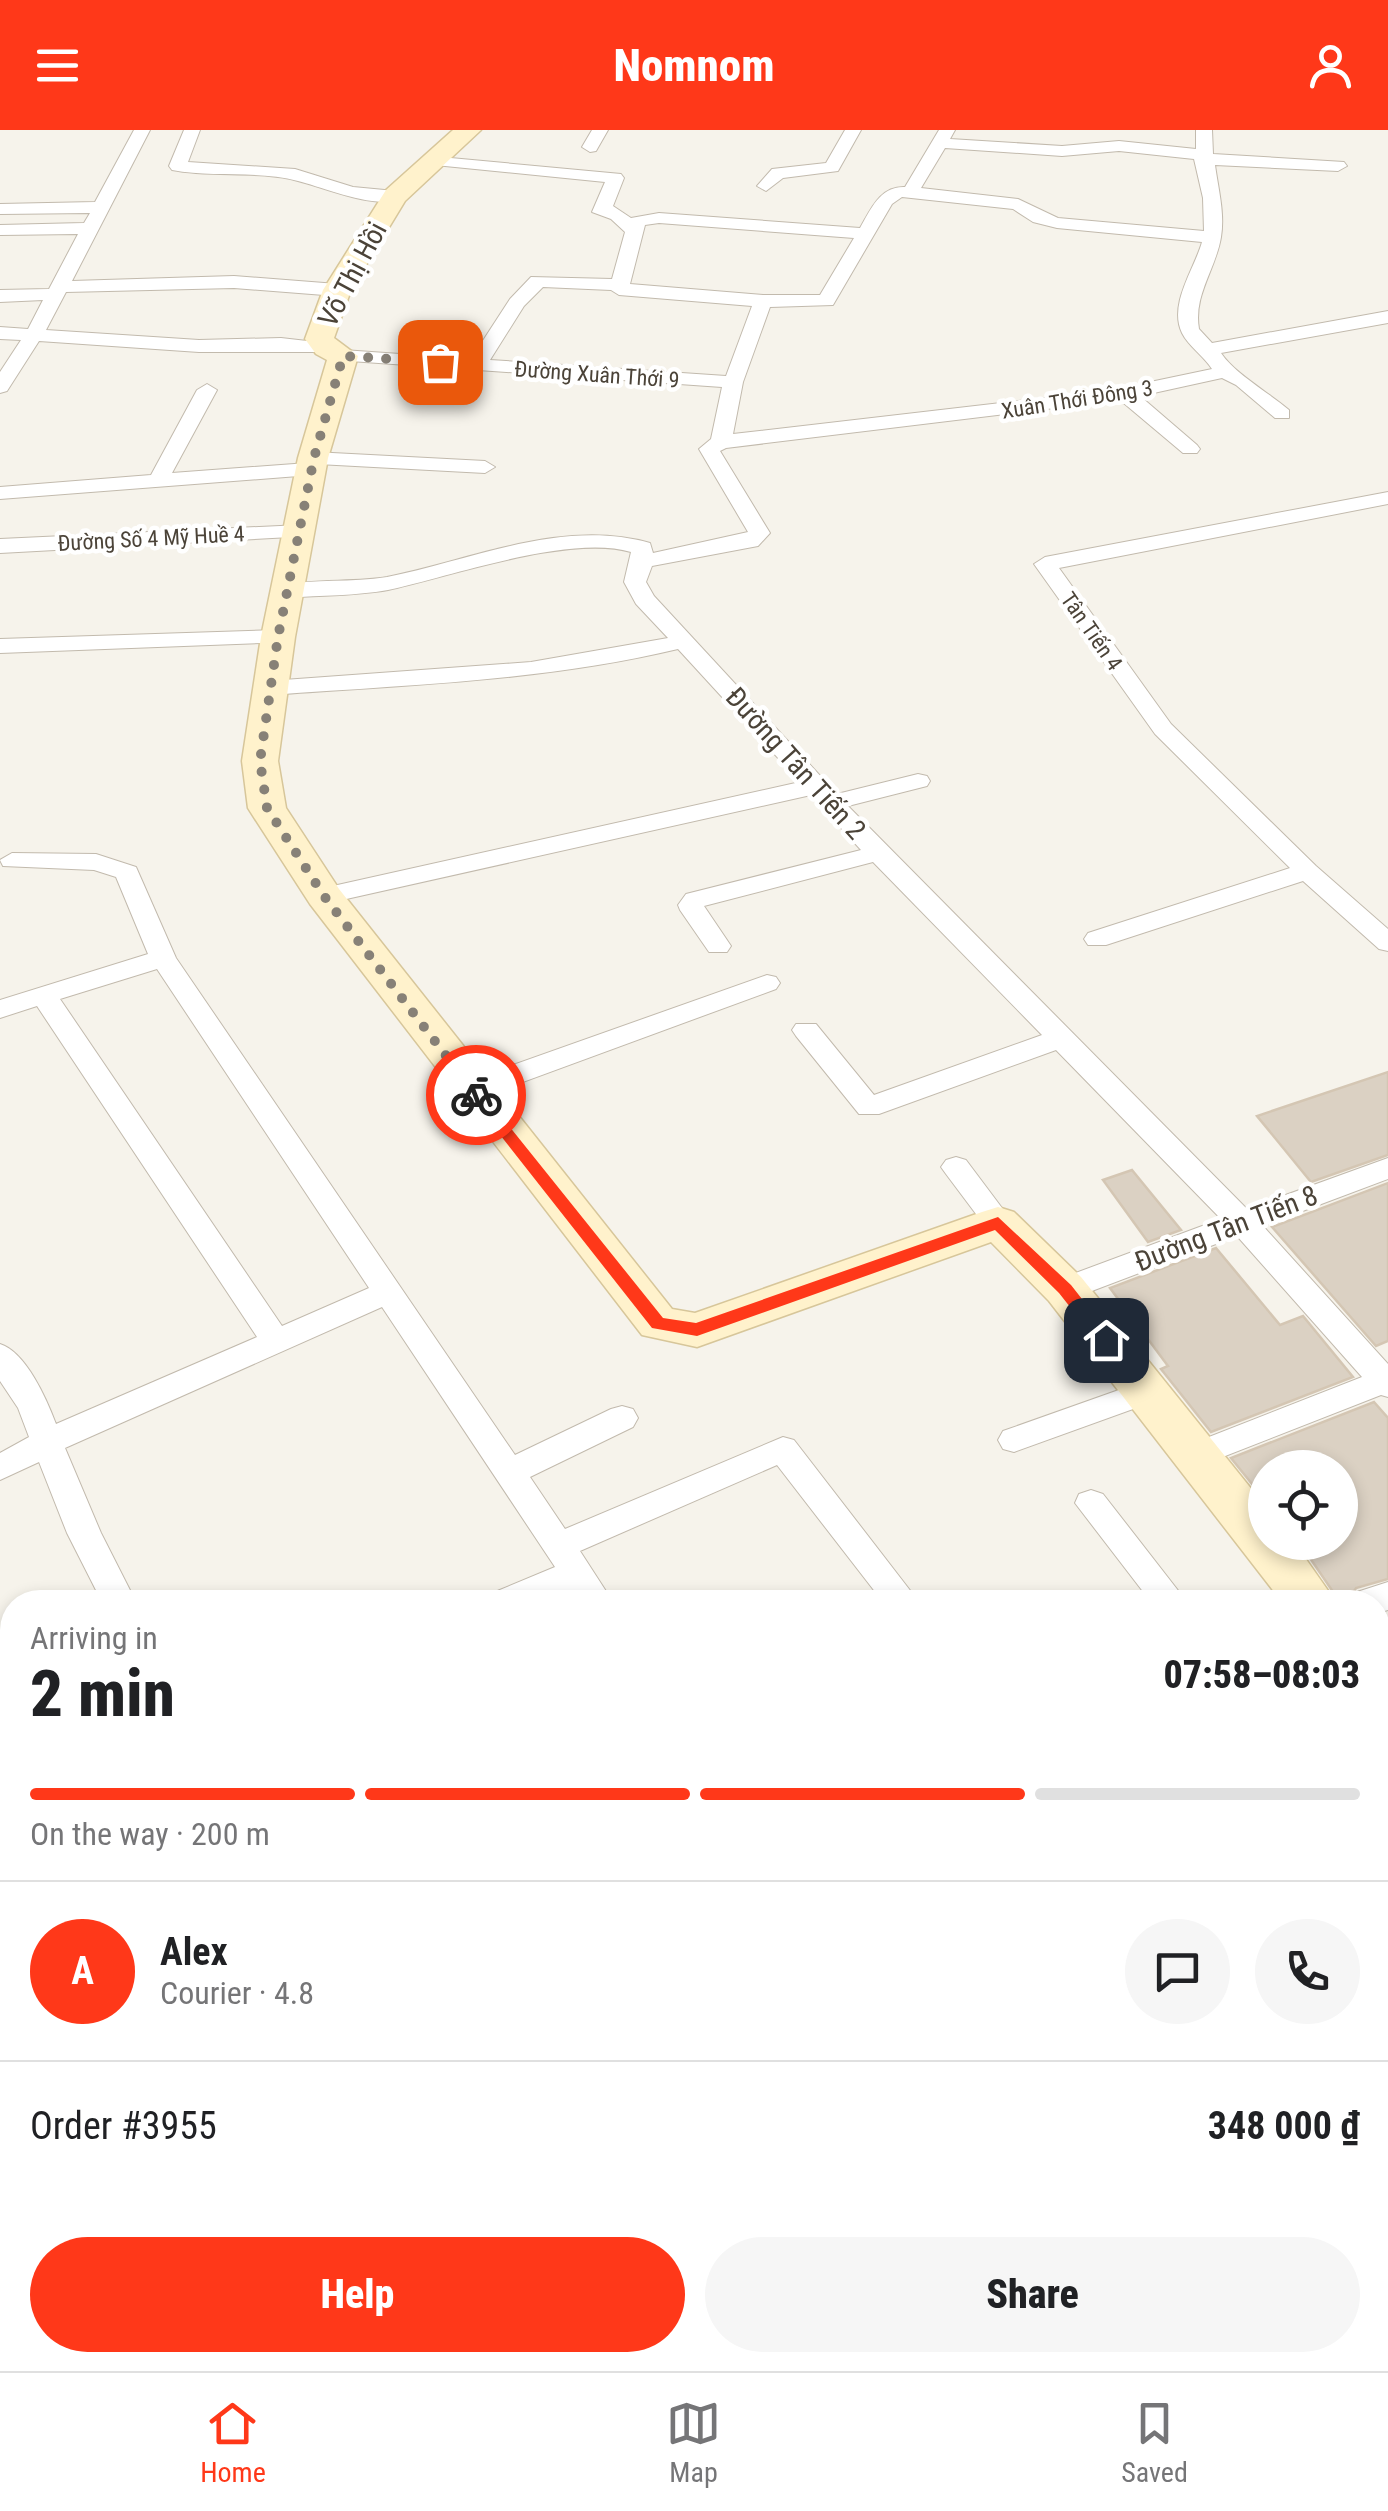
<!DOCTYPE html>
<meta charset="utf-8">
<style>
body{margin:0;font-family:"Roboto Condensed",sans-serif;background:#f6f6f6;color:#202124;height:100vh;display:flex;flex-direction:column;font-size:38px;white-space:nowrap}
*{box-sizing:border-box;margin:0}
p{font-size:32px;color:#757577}
.icon{flex:none;width:55px;height:55px;fill:none;stroke:currentColor;stroke-width:2;stroke-linecap:round;stroke-linejoin:round}
.map{position:relative;flex:1;overflow:hidden}
.sheet{position:absolute;left:0px;top:1460px;width:1390px;height:782px;display:flex;flex-direction:column;background:#fff;border-radius:40px 40px 0 0;box-shadow:0 5px 15px #0003}
.sheet>*{flex:none}
.fabs{position:absolute;left:1248px;top:1320px;display:grid;gap:20px}
.fabs a{display:grid;place-items:center;width:110px;height:110px;border-radius:50%;background:#fff;box-shadow:0 5px 15px #0003;font-size:50px}
.pin{position:absolute;display:grid;place-items:center;width:85px;height:85px;color:#fff;margin:-42px;border-radius:20px;box-shadow:0 5px 15px #0006}
.courier{position:absolute;display:grid;place-items:center;width:100px;height:100px;margin:-50px;border:8px solid #ff3819;border-radius:50%;background:#fff;color:#222;box-shadow:0 2px 12px #0007}
.head em{font-style:normal;font-weight:800}
.head div{display:flex;flex-direction:column-reverse}
.head{display:flex;align-items:center;justify-content:space-between;height:170px;padding:0 30px}
h1{font-size:65px;font-weight:800;line-height:75px}
.bar{display:grid;grid-template-columns:repeat(4,1fr);gap:15px 10px;align-content:center;height:120px;padding:0 30px}
.bar i{height:12px;border-radius:8px;background:#e0e0e0}
.bar .on{background:#ff3819}
.bar p{grid-column:span 4}
.line{display:flex;align-items:center;gap:25px;padding:0 30px;border-top:2px solid #e0e0e0}
.line div{flex:1}
.round{display:grid;place-items:center;flex:none;width:105px;height:105px;border-radius:52px;background:#f6f6f6}
.button{display:flex;gap:20px;margin-top:auto;padding:20px 30px}
.button a{flex:1;height:115px;border-radius:60px;background:#ff3819;color:#fff;font-size:40px;font-weight:800;line-height:115px;text-align:center}
.button a+a{background:#f6f6f6;color:#202124}
header{display:flex;justify-content:space-between;align-items:center;height:130px;padding:0 30px;background:#ff3819;color:#fff;font-size:45px;font-weight:800}
.tab-bar{display:flex;justify-content:space-around;align-items:center;height:140px;border-top:2px solid #e0e0e0;background:#fff;font-size:28px;color:#757577}
.tab-bar a{display:grid;justify-items:center;gap:5px}
.tab-bar .on{color:#ff3819}
.map>svg:first-child{display:block}
</style>
<header><svg class="icon" aria-label="menu" viewBox="0 0 24 24"><path d="M4 6h16M4 12h16M4 18h16"/></svg>Nomnom<svg class="icon" aria-label="person" viewBox="0 0 24 24"><circle cx="12" cy="8" r="4"/><path d="M4 21q1-7 8-7t8 7"/></svg></header>
<div class="map">
<svg width="1388" height="2241" viewBox="0 0 1388 2241">
<rect width="100%" height="100%" fill="#f6f3eb"/>
<!-- building -->
<path fill="#dbd1c3" stroke="#d4c6b3" stroke-width="2.5" d="M 1388,942 L 1388,1025 L 1311,1052 L 1257,986 Z
M 1132,1040 L 1181,1100 L 1148,1112 L 1103,1050 Z
M 1388,1053 L 1388,1211 L 1376,1216 L 1272,1097 Z
M 1216,1118 L 1280,1195 L 1303,1186 L 1353,1247 L 1211,1302 L 1161,1239 L 1168,1236 L 1110,1158 Z
M 1374,1272 L 1388,1288 L 1388,1449 L 1356,1458 L 1350,1468 L 1340,1472 L 1299,1412 L 1340,1412 L 1340,1338 L 1265,1338 L 1265,1370 L 1231,1328 Z"/>
<g fill="none" stroke-linecap="round" stroke-linejoin="round">
<defs>
<path id="street" d="M 134,0 L 150,0 L 72,151 L 234,146 L 337,154 L 346,160 L 337,166 L 234,158 L 66,162 L 46,200 L 199,210 L 281,208 L 333,214 L 333,222 L 199,222 L 39,211 L 7,261 L 0,263 L 0,242 L 21,210 L 0,209 L 0,197 L 28,199 L 43,170 L 0,172 L 0,160 L 49,159 L 78,104 L 0,105 L 0,95 L 84,93 L 90,83 L 0,84 L 0,74 L 95,72 Z
M 184,0 L 200,0 L 188,32 L 295,39 L 353,57 L 395,61 L 404,66 C 382,83 323,57 298,51 C 258,40 213,48 172,40 L 169,36 Z
M 592,0 L 608,0 L 596,21 L 590,22 L 582,17 Z
M 845,0 L 861,0 L 838,41 L 783,48 L 766,61 L 757,56 L 772,39 L 826,33 Z
M 939,0 L 955,0 L 950,9 L 1062,16 L 1119,11 L 1196,19 L 1196,0 L 1212,0 L 1213,24 L 1344,32 L 1347,36 L 1338,41 L 1215,35 C 1218,58 1225,83 1221,107 C 1216,139 1193,165 1199,199 L 1212,213 L 1388,181 L 1388,193 L 1221,223 C 1235,244 1268,262 1289,280 L 1289,288 L 1275,288 L 1236,255 L 1222,248 L 1140,266 L 1197,315 L 1200,319 L 1197,323 L 1183,323 L 1120,270 L 726,318 L 720,321 L 770,403 L 758,416 L 652,436 L 646,452 L 654,466 L 837,664 L 918,644 L 927,646 L 930,651 L 927,656 L 848,676 L 1247,1079 L 1388,1028 L 1388,1049 L 1263,1096 L 1388,1234 L 1388,1267 L 1381,1265 L 1197,1337 L 1186,1334 L 1181,1325 L 1186,1316 L 1362,1247 L 1237,1106 L 1076,1167 L 1065,1170 L 1054,1167 L 1050,1159 L 1054,1151 L 1221,1089 L 1056,920 L 879,984 L 859,984 L 796,906 L 792,900 L 796,894 L 816,894 L 874,965 L 1042,905 L 873,732 L 704,776 L 731,816 L 727,822 L 709,822 L 680,780 L 678,775 L 686,764 L 861,720 L 811,665 L 324,774 L 311,766 L 324,758 L 800,652 L 678,519 C 544,551 407,555 270,565 L 258,558 L 270,551 L 531,532 L 668,508 L 636,474 L 624,452 L 631,422 C 570,404 452,446 388,460 C 356,466 321,465 288,468 L 277,461 L 280,456 C 315,448 352,453 387,447 C 472,430 563,388 650,413 L 653,423 L 748,402 L 699,319 L 711,309 L 722,257 L 336,230 L 333,226 L 343,220 L 471,229 L 510,169 L 531,147 L 612,149 L 625,102 L 611,89 L 592,82 L 605,52 L 435,35 L 426,30 L 429,26 L 621,44 L 624,48 L 613,76 L 631,88 L 659,83 L 860,98 C 871,79 880,56 905,57 ZM 945,18 L 1062,26 L 1119,21 L 1194,29 L 1203,68 L 1204,101 L 1058,88 L 1018,69 L 921,58 ZM 902,67 L 1013,79 L 1033,92 L 1057,98 L 1202,112 C 1195,138 1168,174 1182,203 C 1189,217 1203,225 1212,239 L 1112,260 L 733,304 L 743,252 L 770,177 L 833,175 L 892,74 ZM 659,93 L 854,108 L 820,165 L 763,165 L 630,154 L 645,95 ZM 543,157 L 611,160 L 619,165 L 752,176 L 726,246 L 490,230 L 524,176 Z
M 207,254 L 217,260 L 172,343 L 308,333 L 303,328 L 313,322 L 485,331 L 495,337 L 485,343 L 318,334 L 321,339 L 311,345 L 0,369 L 0,357 L 151,345 L 197,260 Z
M 1388,362 L 1388,374 L 1059,438 L 1171,594 L 1316,736 L 1388,799 L 1388,821 L 1379,819 L 1303,751 L 1106,815 L 1088,815 L 1084,809 L 1088,803 L 1290,738 L 1155,604 L 1034,434 L 1045,427 Z
M 301,395 L 309,396 L 312,401 L 309,406 L 0,423 L 0,409 Z
M 278,500 L 289,507 L 286,512 L 0,523 L 0,509 Z
M 12,723 L 96,724 L 136,737 L 176,828 L 515,1325 L 611,1279 L 622,1276 L 633,1279 L 638,1288 L 633,1297 L 530,1347 L 565,1399 L 783,1307 L 794,1310 L 919,1472 L 883,1472 L 777,1335 L 580,1421 L 613,1472 L 578,1472 L 570,1460 L 541,1472 L 490,1472 L 495,1462 L 555,1437 L 382,1177 L 65,1318 L 101,1403 L 136,1472 L 102,1472 L 67,1403 L 39,1332 L 0,1350 L 0,1323 L 29,1307 L 18,1278 L 0,1251 L 0,1214 C 26,1222 47,1270 56,1294 L 257,1207 L 37,876 L 0,888 L 0,870 L 148,824 L 116,747 L 94,740 L 3,736 L 0,730 ZM 157,839 L 369,1158 L 282,1196 L 60,869 Z
M 767,845 L 776,847 L 780,853 L 776,859 L 482,967 L 462,967 L 458,960 L 462,953 Z
M 956,1027 L 966,1030 L 1008,1086 L 1013,1093 L 1008,1100 L 998,1103 L 988,1100 L 946,1044 L 941,1037 L 946,1030 Z
M 1147,1250 L 1158,1254 L 1163,1262 L 1158,1270 L 1014,1322 L 1003,1319 L 998,1310 L 1003,1301 Z
M 1091,1360 L 1103,1364 L 1187,1472 L 1151,1472 L 1075,1373 L 1079,1364 Z
M 1388,1452 L 1388,1480 L 1378,1483 L 1378,1472 L 1352,1472 L 1357,1462 Z
M 1099,2230 L 1146,2230 L 1151,2241 L 1104,2241 Z"/>
<path id="secondary" d="M 453,0 L 481,0 L 405,71 L 351,160 L 334,208 L 358,226 L 328,328 L 295,507 L 278,631 L 286,678 L 339,759 L 672,1179 L 695,1183 L 982,1082 L 998,1077 L 1014,1082 L 1081,1147 L 1265,1376 L 1265,1412 L 1294,1412 L 1336,1472 L 1282,1472 L 1049,1171 L 991,1112 L 697,1217 L 642,1205 L 310,774 L 248,678 L 242,631 L 261,507 L 298,328 L 327,230 L 316,224 L 305,209 L 323,160 L 386,60 Z
M 1378,1536 L 1388,1540 L 1388,1593 L 1378,1589 Z"/>
</defs>
<!-- street casing -->
<use href="#street" stroke="#c2baad" stroke-width="2"/>
<!-- secondary casing -->
<use href="#secondary" stroke="#d7c69a" stroke-width="3"/>
<!-- street -->
<use href="#street" fill="#fff" fill-rule="evenodd"/>
<!-- secondary -->
<use href="#secondary" fill="#fff2cc" fill-rule="evenodd"/>
</g>
<!-- route -->
<path fill="#ff3819" d="M 471,961 L 481,961 L 663,1188 L 696,1193 L 998,1087 L 1071,1155 L 1114,1210 L 1112,1215 L 1100,1215 L 1059,1163 L 995,1100 L 697,1206 L 652,1198 L 471,968 Z"/>
<g fill="none" stroke-linecap="round" stroke-linejoin="round">
<!-- done -->
<path stroke="#878177" stroke-width="10" stroke-dasharray="0 18" d="M 440,232 L 343,226 L 314,328 L 278,507 L 260,631 L 267,678 L 324,766 L 476,965"/>
</g>
<g text-anchor="middle" stroke-width="9" stroke-linejoin="round" paint-order="stroke">
<!-- far-street labels -->
<g font-size="22" fill="#4b4338" stroke="#fff">
<text transform="translate(597 244) rotate(4)" y="8">Đường Xuân Thới 9</text>
<text transform="translate(1077 269) rotate(-9)" y="8">Xuân Thới Đông 3</text>
<text transform="translate(151 408) rotate(-3)" y="8">Đường Số 4 Mỹ Huề 4</text>
<text transform="translate(1092 501) rotate(55)" y="8">Tân Tiến 4</text>
</g>
<!-- street labels -->
<g font-size="28" fill="#4b4338" stroke="#fff">
<text transform="translate(352 144) rotate(-62)" y="10">Võ Thị Hồi</text>
<text transform="translate(796 633) rotate(48)" y="10">Đường Tân Tiến 2</text>
<text transform="translate(1226 1098) rotate(-21)" y="10">Đường Tân Tiến 8</text>
</g>
</g>
</svg>
<div class="fabs">
<a><svg class="icon" aria-label="locate" viewBox="0 0 24 24"><circle cx="12" cy="12" r="6"/><path d="M12 2v4M12 18v4M2 12h4M18 12h4"/></svg></a>
</div>
<div class="pin" style="left:440px;top:232px;background:#ea580c"><svg class="icon" aria-label="bag" viewBox="0 0 24 24"><path d="M5 8h14l-1 12H6zM9 8a3 3 0 0 1 6 0"/></svg></div>
<div class="pin" style="left:1106px;top:1210px;background:#1f2937"><svg class="icon" aria-label="home" viewBox="0 0 24 24"><path d="M3 11l9-7 9 7M6 9v11h12V9"/></svg></div>
<div class="courier" style="left:476px;top:965px"><svg class="icon" aria-label="bike" viewBox="0 0 24 24"><circle cx="6" cy="16" r="4"/><circle cx="18" cy="16" r="4"/><path d="M6 16l4-8h5l3 8M10 8l3 8H6M13 5h3"/></svg></div>
<section class="sheet">
<div class="head"><div><h1>2 min</h1><p>Arriving in</p></div><em>07:58–08:03</em></div>
<div class="bar"><i class="on"></i><i class="on"></i><i class="on"></i><i></i><p>On the way · 200 m</p></div>
<div class="line" style="height:180px"><b class="round" style="background:#ff3819;color:#fff">A</b><div><b>Alex</b><p>Courier · 4.8</p></div><a class="round"><svg class="icon" aria-label="chat" viewBox="0 0 24 24"><path d="M4 5h16v11H9l-5 4z"/></svg></a><a class="round"><svg class="icon" aria-label="phone" viewBox="0 0 24 24"><path d="M5 4h4l2 5-3 2q2 4 5 5l2-3 5 2v4C11 20 4 13 5 4z"/></svg></a></div>
<div class="line" style="height:130px"><div>Order #3955</div><b>348 000 ₫</b></div>
<div class="button"><a>Help</a><a>Share</a></div>
</section>
</div>
<nav class="tab-bar">
<a class="on"><svg class="icon" aria-label="home" viewBox="0 0 24 24"><path d="M3 11l9-7 9 7M6 9v11h12V9"/></svg>Home</a>
<a><svg class="icon" aria-label="map" viewBox="0 0 24 24"><path d="M3 6l6-2 6 2 6-2v14l-6 2-6-2-6 2zM9 4v14M15 6v14"/></svg>Map</a>
<a><svg class="icon" aria-label="saved" viewBox="0 0 24 24"><path d="M7 4h10v16l-5-4-5 4z"/></svg>Saved</a>
</nav>
